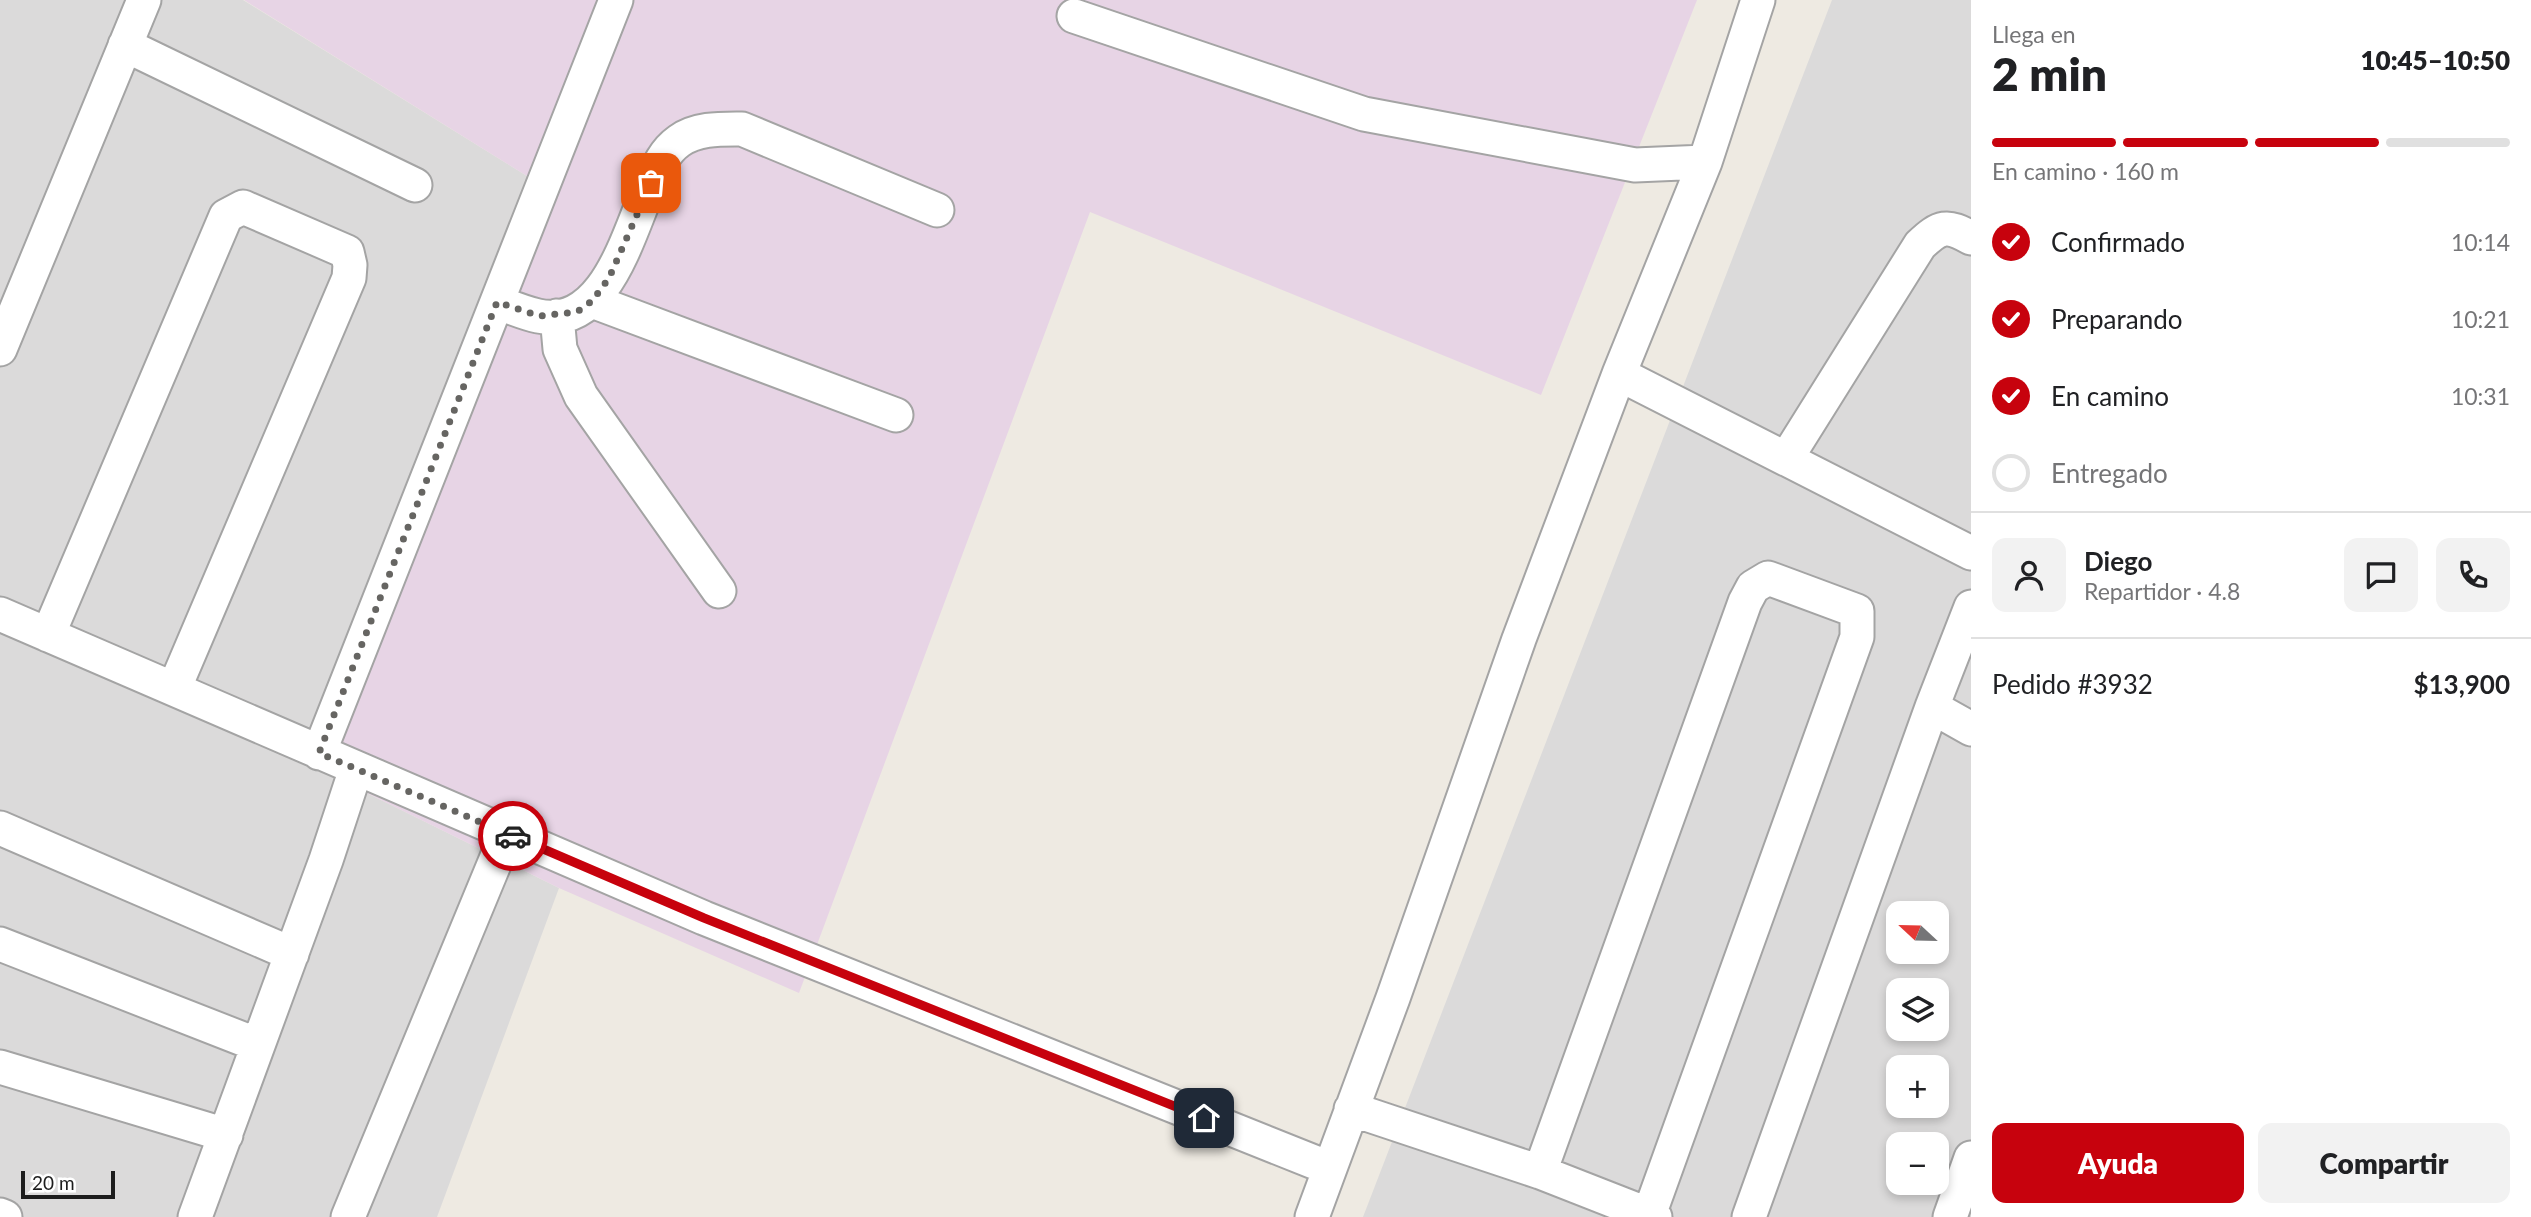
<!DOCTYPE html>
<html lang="es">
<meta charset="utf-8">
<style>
body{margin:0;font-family:Lato,sans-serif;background:#f2f2f2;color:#202124;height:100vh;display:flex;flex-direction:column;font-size:26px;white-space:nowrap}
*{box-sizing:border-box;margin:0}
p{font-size:23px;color:#757577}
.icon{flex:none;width:38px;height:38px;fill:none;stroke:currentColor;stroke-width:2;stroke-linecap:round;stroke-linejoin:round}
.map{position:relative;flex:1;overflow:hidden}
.details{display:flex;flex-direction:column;background:#fff;width:560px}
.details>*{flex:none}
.needle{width:46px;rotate:292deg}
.tools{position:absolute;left:1886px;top:901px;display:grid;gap:14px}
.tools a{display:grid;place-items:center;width:63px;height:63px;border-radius:14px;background:#fff;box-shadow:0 4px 10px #0003;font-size:35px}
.scale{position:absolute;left:21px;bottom:18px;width:94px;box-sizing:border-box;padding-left:7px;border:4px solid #1d1d1d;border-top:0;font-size:19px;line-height:24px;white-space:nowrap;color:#1d1d1d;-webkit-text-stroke:5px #fff;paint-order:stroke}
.pin{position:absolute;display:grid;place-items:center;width:60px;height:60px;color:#fff;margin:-30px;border-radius:14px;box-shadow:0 4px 10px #0006}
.courier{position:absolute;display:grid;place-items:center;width:70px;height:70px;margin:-35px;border:5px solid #c7020d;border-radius:50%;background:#fff;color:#222;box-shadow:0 2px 9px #0007}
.head em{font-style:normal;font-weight:800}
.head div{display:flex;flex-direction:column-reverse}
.head{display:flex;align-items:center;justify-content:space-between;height:119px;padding:0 21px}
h1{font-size:46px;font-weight:800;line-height:52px}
.bar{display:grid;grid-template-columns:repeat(4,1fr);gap:10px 7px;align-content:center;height:84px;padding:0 21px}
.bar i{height:9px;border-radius:5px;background:#e0e0e0}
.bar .current{background:#c7020d}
.bar p{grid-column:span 4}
.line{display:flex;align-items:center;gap:18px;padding:0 21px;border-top:2px solid #e0e0e0}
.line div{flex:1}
.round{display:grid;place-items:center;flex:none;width:74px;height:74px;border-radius:14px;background:#f2f2f2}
ol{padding:0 21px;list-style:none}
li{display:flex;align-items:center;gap:21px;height:77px}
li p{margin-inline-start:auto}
li .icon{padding:7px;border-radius:50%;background:#c7020d;color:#fff;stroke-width:4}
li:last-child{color:#757577}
li i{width:38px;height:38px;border:4px solid #e0e0e0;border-radius:50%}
.action{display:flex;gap:14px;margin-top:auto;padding:14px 21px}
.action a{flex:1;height:80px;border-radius:14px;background:#c7020d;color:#fff;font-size:28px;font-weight:800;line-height:80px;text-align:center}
.action a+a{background:#f2f2f2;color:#202124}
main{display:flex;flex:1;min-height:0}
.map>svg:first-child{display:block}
</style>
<main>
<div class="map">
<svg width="1971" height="1217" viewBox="0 0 1971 1217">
<rect width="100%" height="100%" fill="#eeeae2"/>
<!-- residential -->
<path fill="#dbdada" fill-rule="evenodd" d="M 0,0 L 243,0 L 548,189 L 312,766 L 559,888 L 437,1217 L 0,1217 Z
M 1832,0 L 1971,0 L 1971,1217 L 1363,1217 ZM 1899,914 L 1937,914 L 1937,952 L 1899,952 ZM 1899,990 L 1937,990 L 1937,1029 L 1899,1029 ZM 1899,1068 L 1937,1068 L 1937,1106 L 1899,1106 ZM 1899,1144 L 1937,1144 L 1937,1183 L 1899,1183 Z"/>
<!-- industrial -->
<path fill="#e7d4e5" d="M 244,0 L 1697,0 L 1541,395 L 1090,212 L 799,993 L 559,888 L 312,766 L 548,189 Z"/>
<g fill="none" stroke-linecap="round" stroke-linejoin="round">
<defs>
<path id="minor" d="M 1074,16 L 1364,114 L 1635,165 L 1705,162
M 125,45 L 415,185
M 592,301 L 896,415
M 497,302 C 510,307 524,313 538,316 C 605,329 627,237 648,190 C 656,172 662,153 679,141 C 697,128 721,129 742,129 L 937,210
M 557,316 L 560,349 L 581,396 L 719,591
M 0,349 L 144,0
M 1619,374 L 1971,553
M 1786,459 L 1920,245 C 1940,226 1947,224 1971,238
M 0,614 L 704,918 L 1329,1168
M 48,635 L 226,216 L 243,207 L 347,252 L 350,265 L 349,278 L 174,689
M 1932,707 L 1971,729
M 319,753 L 616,0
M 0,828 L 292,954
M 0,944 L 258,1045
M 0,1067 L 226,1135
M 1351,1109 L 1540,1172 L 1655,1217
M 1540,1172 L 1745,602 L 1753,587 L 1768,578 L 1857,611 L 1857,637 L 1649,1215
M 0,1215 L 5,1217
M 195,1217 L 326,860 L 356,769
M 348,1217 L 507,833
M 1312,1217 L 1393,998 L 1519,639 L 1619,374 L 1705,162 L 1758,0
M 1749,1217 L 1932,707 L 1971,607
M 1950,1217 L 1971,1158"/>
</defs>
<!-- minor casing -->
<use href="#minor" stroke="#a4a4a4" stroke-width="37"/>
<!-- minor -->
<use href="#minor" stroke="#fff" stroke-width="33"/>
</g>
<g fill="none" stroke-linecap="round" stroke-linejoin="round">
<!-- done -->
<path stroke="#666562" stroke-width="7" stroke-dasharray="0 12.6" d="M 513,836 L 319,753 L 497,302 L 539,316 L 577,312 L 592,301 L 609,278 L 651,183"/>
<!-- route -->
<path stroke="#c7020d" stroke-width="9" d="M 513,836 L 704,918 L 1204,1118"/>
</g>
</svg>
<div class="tools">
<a><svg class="needle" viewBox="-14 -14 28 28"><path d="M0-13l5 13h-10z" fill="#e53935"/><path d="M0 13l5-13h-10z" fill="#757577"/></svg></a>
<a><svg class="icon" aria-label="layers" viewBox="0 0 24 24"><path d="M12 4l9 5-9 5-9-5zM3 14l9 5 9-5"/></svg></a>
<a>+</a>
<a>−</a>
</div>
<div class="scale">20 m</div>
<div class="pin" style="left:651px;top:183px;background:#ea580c"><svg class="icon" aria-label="bag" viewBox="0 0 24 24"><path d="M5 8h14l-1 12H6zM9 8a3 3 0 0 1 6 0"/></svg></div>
<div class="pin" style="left:1204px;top:1118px;background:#1f2937"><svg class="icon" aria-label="home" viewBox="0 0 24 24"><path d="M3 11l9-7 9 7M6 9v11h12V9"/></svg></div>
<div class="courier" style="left:513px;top:836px"><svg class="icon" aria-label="car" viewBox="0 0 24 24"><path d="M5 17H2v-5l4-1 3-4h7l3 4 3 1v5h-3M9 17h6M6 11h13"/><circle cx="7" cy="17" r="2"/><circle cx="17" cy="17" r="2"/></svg></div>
</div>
<section class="details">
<div class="head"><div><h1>2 min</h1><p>Llega en</p></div><em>10:45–10:50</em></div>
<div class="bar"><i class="current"></i><i class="current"></i><i class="current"></i><i></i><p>En camino · 160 m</p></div>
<ol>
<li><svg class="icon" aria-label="check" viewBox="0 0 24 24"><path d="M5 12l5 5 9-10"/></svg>Confirmado<p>10:14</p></li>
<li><svg class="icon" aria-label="check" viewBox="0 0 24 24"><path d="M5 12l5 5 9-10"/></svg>Preparando<p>10:21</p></li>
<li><svg class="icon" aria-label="check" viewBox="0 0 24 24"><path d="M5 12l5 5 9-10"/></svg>En camino<p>10:31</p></li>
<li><i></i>Entregado</li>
</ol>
<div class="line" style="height:126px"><a class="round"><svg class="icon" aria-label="person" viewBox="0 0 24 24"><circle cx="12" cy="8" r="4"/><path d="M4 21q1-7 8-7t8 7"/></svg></a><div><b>Diego</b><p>Repartidor · 4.8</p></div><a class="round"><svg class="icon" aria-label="chat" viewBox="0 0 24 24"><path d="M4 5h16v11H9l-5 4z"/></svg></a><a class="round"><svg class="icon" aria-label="phone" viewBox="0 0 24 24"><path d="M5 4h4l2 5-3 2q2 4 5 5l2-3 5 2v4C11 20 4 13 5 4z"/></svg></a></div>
<div class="line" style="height:91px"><div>Pedido #3932</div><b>$13,900</b></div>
<div class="action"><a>Ayuda</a><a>Compartir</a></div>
</section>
</main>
